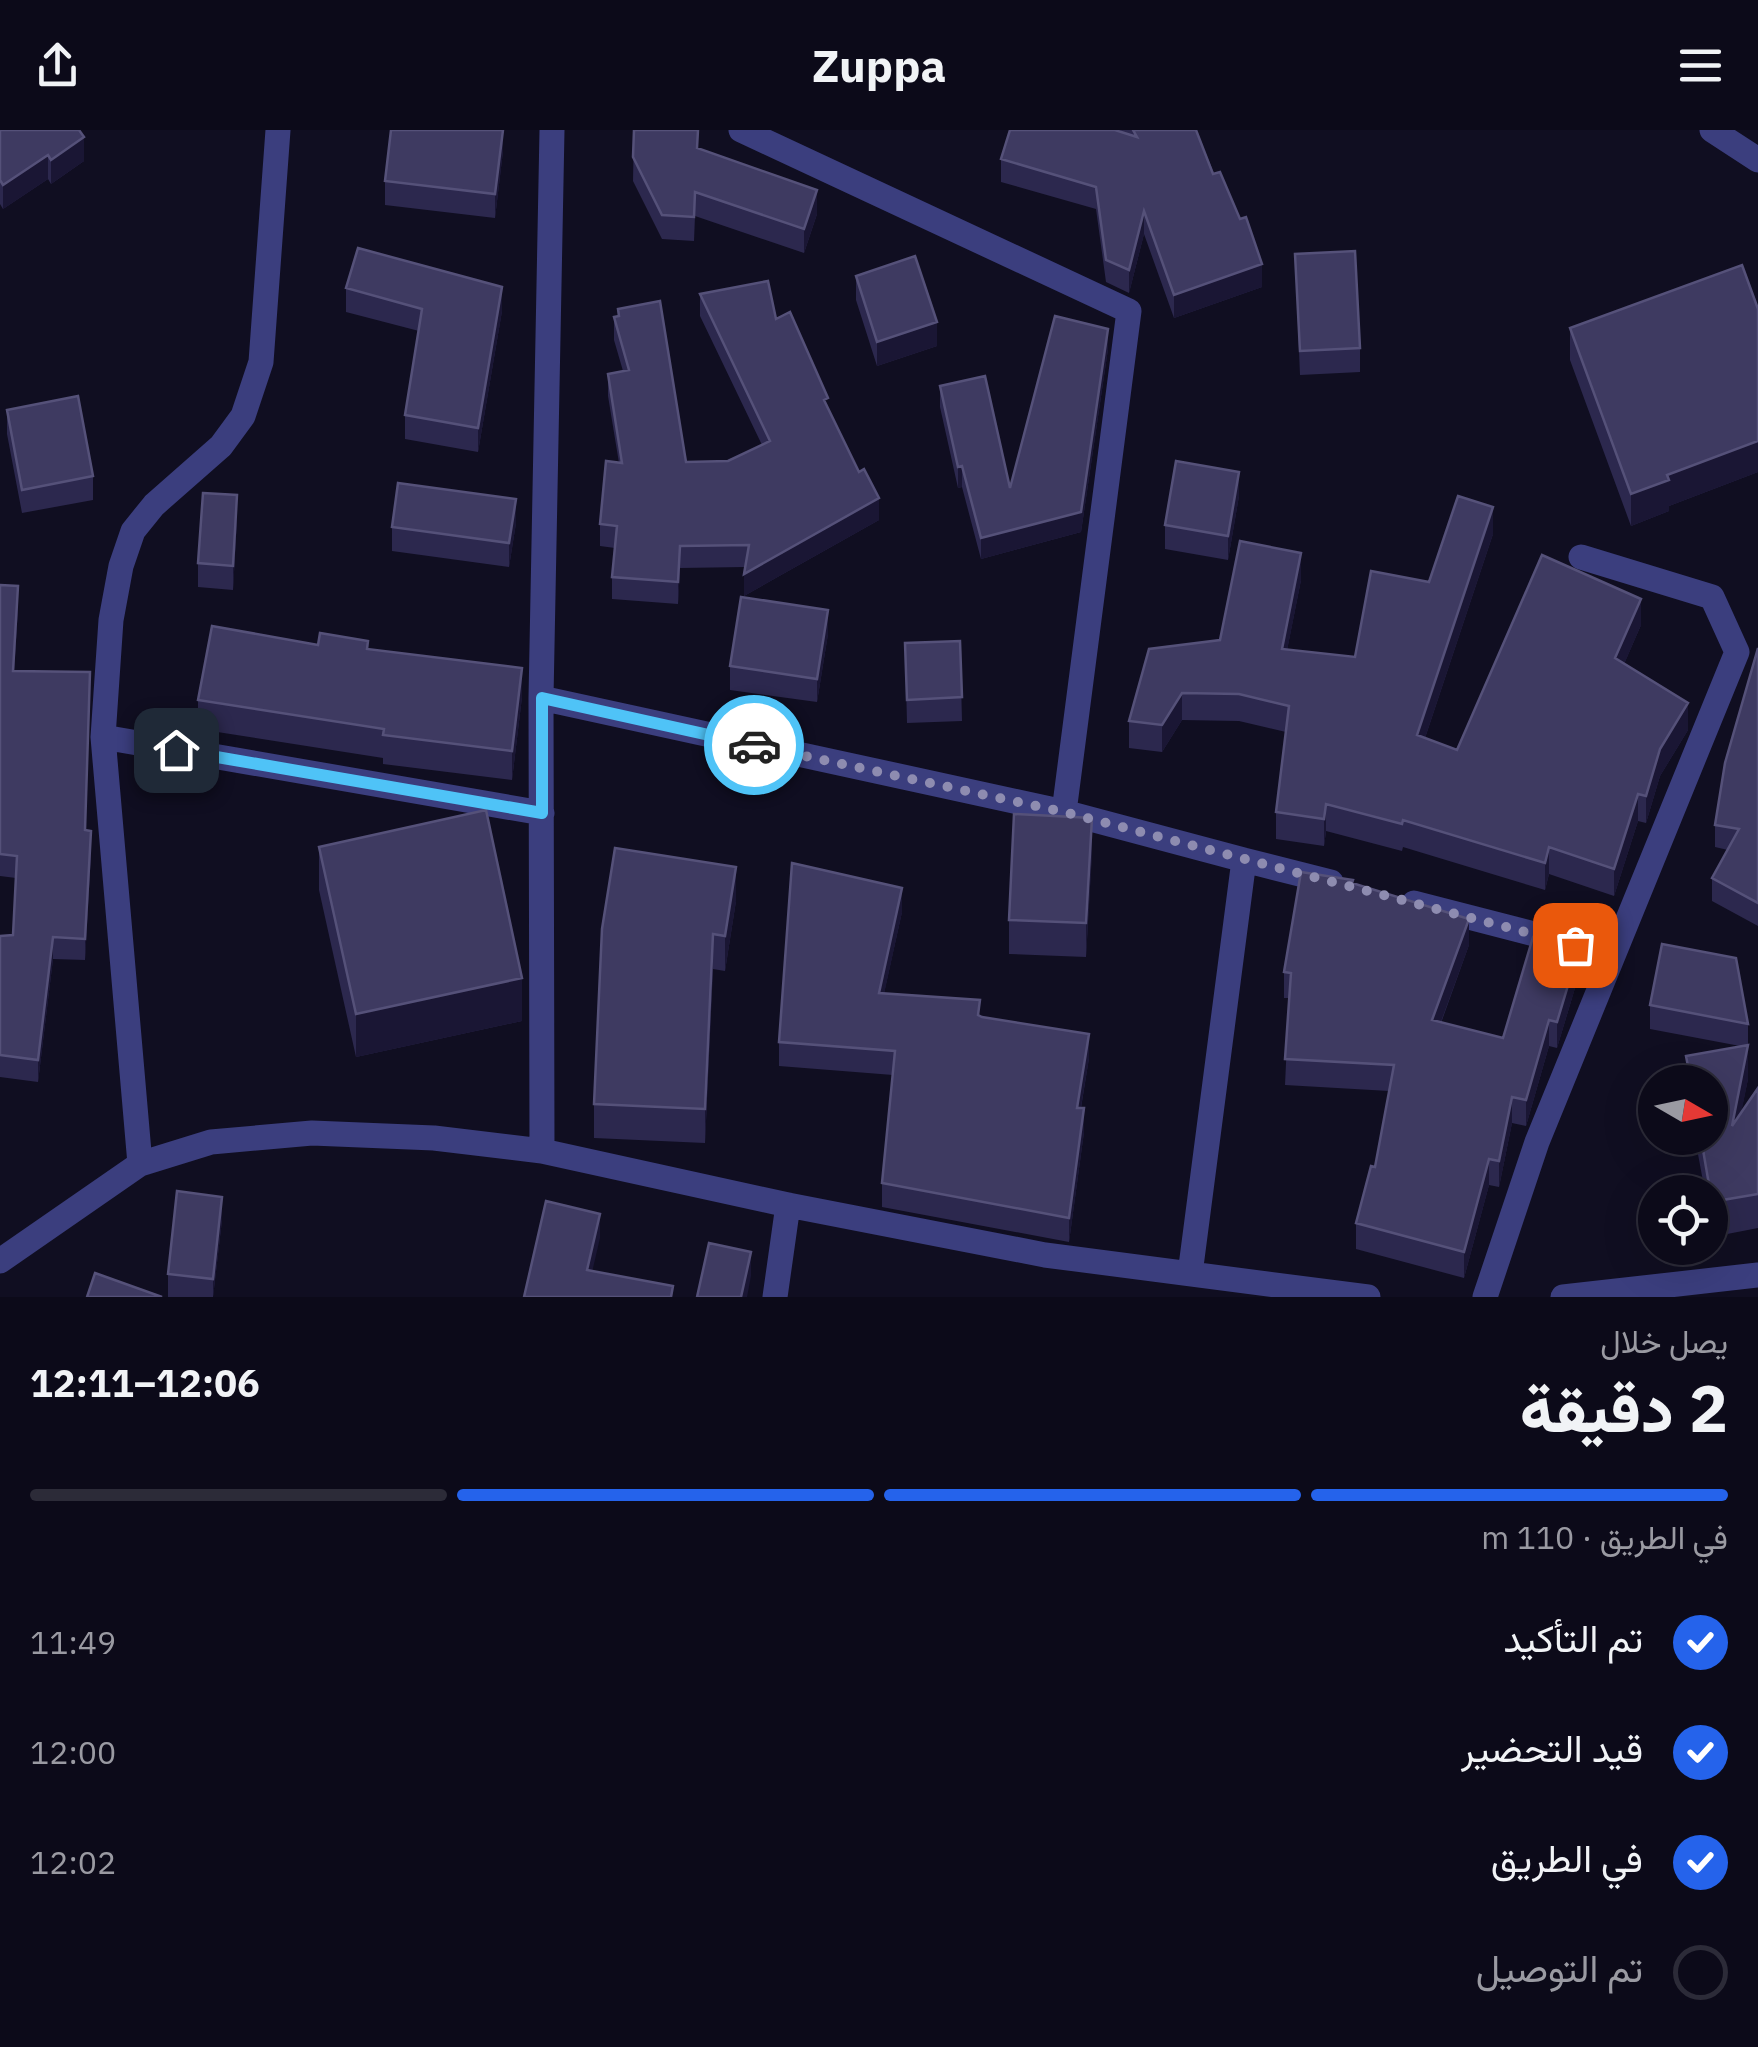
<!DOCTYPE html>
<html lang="ar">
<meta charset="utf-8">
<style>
body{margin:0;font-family:"IBM Plex Sans",Vazirmatn,sans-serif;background:#151322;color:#f1f3f6;direction:rtl;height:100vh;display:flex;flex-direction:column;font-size:38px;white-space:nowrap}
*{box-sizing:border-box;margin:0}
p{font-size:32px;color:#9a9aa2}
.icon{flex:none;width:55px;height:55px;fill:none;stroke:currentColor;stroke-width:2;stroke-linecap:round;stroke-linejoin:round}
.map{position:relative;height:1167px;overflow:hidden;direction:ltr}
.sheet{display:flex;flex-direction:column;background:#0c0a19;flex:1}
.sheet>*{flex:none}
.needle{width:65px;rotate:99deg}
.controls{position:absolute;left:1638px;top:935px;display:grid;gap:20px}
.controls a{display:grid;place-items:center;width:90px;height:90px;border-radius:50%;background:#0c0a19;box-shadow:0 10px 40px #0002,0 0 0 2px #2c2b38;font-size:50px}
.pin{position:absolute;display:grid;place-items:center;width:85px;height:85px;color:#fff;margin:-42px;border-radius:20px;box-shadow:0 5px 15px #0006}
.courier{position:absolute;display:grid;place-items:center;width:100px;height:100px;margin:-50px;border:8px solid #4fc3f7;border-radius:50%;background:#fff;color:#222;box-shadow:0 2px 12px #0007}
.summary em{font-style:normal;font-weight:800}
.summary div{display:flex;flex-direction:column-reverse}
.summary{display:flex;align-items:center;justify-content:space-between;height:170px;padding:0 30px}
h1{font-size:65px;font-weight:800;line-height:75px}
.bar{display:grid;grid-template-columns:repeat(4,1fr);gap:15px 10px;align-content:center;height:120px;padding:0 30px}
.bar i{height:12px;border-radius:8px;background:#2c2b38}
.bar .current{background:#2563eb}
.bar p{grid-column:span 4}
ol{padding:0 30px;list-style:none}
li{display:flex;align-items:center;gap:30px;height:110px}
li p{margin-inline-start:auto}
li .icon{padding:10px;border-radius:50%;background:#2563eb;color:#fff;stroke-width:4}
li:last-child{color:#9a9aa2}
li i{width:55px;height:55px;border:5px solid #2c2b38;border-radius:50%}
header{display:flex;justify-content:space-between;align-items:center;height:130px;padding:0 30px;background:#0c0a19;font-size:45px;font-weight:800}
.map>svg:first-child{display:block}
</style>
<header><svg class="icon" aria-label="menu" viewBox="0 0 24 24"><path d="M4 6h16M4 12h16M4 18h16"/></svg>Zuppa<svg class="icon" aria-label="share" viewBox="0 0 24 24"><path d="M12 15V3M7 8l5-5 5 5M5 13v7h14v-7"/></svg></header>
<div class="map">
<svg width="1758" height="1167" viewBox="0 0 1758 1167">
<rect width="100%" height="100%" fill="#100e21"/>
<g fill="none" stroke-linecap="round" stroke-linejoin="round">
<!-- street -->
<path stroke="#3b3e7e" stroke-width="25" d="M 1712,0 L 1758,30
M 541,568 L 1064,682 L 1129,181 L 741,0
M 103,607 L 542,683
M 1064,682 L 1244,730 L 1190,1144
M 1244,730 L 1331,752
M 1414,773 L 1612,824
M 542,1021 L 541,568 L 552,0
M 140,1034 L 103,607 L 111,490 L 121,436 L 133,401 L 154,375 L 221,316 L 243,286 L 261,232 L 278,0
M 0,1131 L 140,1034 L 211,1012 L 312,1003 L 434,1008 L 542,1021 L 788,1075 L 1045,1125 L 1368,1167
M 775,1167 L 788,1075
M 1485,1167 L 1537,1012 L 1737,522 L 1712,467 L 1581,427
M 1563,1167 L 1758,1145"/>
</g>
<!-- wall -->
<path fill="#2c284e" d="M 0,0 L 84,31 L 51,54 L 48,49 L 3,79 L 0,74 Z
M 634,0 L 698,18 L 817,84 L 804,123 L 695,86 L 694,111 L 662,109 L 633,51 Z
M 1120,0 L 1196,0 L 1262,157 L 1174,188 L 1144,104 L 1129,163 L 1106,152 L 1096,79 L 1001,52 L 1001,29 L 1121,2 Z
M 503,21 L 495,88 L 385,75 L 385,51 Z
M 1295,124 L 1360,218 L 1360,242 L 1300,245 Z
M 856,146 L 937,216 L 877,236 L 856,170 Z
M 346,158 L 502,181 L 478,322 L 405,309 L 405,285 L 419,201 L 346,182 Z
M 700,164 L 776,189 L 828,278 L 879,390 L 744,466 L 745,437 L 680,438 L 678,474 L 612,469 L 612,447 L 615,418 L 600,416 L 600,394 L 619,333 L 608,266 L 608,244 L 623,241 L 614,210 L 614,187 L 686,332 L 728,331 L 762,315 L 700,186 Z
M 1758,179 L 1758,342 L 1669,376 L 1669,381 L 1631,396 L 1570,230 L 1570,198 Z
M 1108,219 L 1081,402 L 981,429 L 962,357 L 958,358 L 940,277 L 940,256 L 1010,358 Z
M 7,280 L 93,346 L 93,370 L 22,383 L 7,304 Z
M 1239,366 L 1228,430 L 1165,419 L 1165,395 Z
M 237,389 L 233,460 L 198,457 L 198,433 Z
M 516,393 L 509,437 L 392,421 L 392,397 Z
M 1493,404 L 1425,608 L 1457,620 L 1641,495 L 1624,534 L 1688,600 L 1660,646 L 1646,693 L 1638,691 L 1614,766 L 1549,744 L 1545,760 L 1403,717 L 1402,721 L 1326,701 L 1324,716 L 1276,709 L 1276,682 L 1286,602 L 1239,591 L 1182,590 L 1162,622 L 1129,618 L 1129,591 L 1220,510 L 1301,450 L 1287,520 L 1355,527 L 1429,452 Z
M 0,455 L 18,478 L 14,541 L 86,700 L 91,723 L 85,830 L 53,829 L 38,952 L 0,947 L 0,806 L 13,805 L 16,748 L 0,746 Z
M 828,504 L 817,572 L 730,560 L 730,536 Z
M 960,511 L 962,591 L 907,593 L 905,513 Z
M 318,515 L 368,519 L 522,567 L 512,650 L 383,634 L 383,628 L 198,599 L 198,570 Z
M 1758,518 L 1758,796 L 1712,771 L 1712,748 L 1728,720 L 1715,717 L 1715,695 Z
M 319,717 L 522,891 L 356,927 L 319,760 Z
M 1092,722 L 1086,827 L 1009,824 L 1009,790 Z
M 1353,754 L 1469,815 L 1441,893 L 1503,908 L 1578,848 L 1557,918 L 1549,916 L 1526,996 L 1512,993 L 1499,1057 L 1489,1055 L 1464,1148 L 1356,1119 L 1356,1093 L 1375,1037 L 1389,961 L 1285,955 L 1289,868 L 1284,868 L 1284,842 Z
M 736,771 L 725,841 L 713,839 L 705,1013 L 594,1008 L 594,974 Z
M 902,782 L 884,863 L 980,886 L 1089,928 L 1081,978 L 1084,1002 L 1069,1112 L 882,1077 L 882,1053 L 893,945 L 779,936 L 779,912 Z
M 1650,875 L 1748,894 L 1748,949 L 1741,982 L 1758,958 L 1758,1098 L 1717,1106 L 1713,1112 L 1710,1093 L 1710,1062 L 1705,1062 L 1695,1008 L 1710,1008 L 1710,952 L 1686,952 L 1686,926 L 1740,916 L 1650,899 Z
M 222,1090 L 213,1167 L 168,1167 L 168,1144 Z"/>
<!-- shaded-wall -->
<path fill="#1a1634" d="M 503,0 L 503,21 L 495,88 L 495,64 Z
M 84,7 L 84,31 L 51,54 L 51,30 Z
M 48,25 L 48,49 L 3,79 L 3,55 Z
M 817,60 L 817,84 L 804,123 L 804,99 Z
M 1144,81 L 1144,104 L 1129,163 L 1129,140 Z
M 1262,134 L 1262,157 L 1174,188 L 1174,165 Z
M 502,157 L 502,181 L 478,322 L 478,298 Z
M 937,192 L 937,216 L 877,236 L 877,212 Z
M 1108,199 L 1108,219 L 1081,402 L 981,429 L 981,408 Z
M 1758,311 L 1758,342 L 1669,376 L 1669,381 L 1631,396 L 1631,364 L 1667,345 Z
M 962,336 L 962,357 L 958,358 L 958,337 Z
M 1239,342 L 1239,366 L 1228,430 L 1228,406 Z
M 237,365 L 237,389 L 233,460 L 233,436 Z
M 879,368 L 879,390 L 744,466 L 744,444 Z
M 516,369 L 516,393 L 509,437 L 509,413 Z
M 1493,377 L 1493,404 L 1417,632 L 1417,605 Z
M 680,416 L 680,438 L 678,474 L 678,452 Z
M 1301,423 L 1301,450 L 1282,546 L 1282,519 Z
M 18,456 L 18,478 L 13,563 L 13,541 Z
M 1641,469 L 1641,495 L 1615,555 L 1615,528 Z
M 828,480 L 828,504 L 817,572 L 817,549 Z
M 522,538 L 522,567 L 512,650 L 512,621 Z
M 1182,563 L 1182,590 L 1162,622 L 1162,595 Z
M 1688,573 L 1688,600 L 1660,646 L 1646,693 L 1646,666 L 1660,619 Z
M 1638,664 L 1638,691 L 1614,766 L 1614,739 Z
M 1326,674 L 1326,701 L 1324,716 L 1324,689 Z
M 1092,688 L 1092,722 L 1086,827 L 1086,793 Z
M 91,701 L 91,723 L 85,830 L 85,809 Z
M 1549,717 L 1549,744 L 1545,760 L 1545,733 Z
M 736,737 L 736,771 L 725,841 L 725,806 Z
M 902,758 L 902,782 L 879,887 L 879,863 Z
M 1469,789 L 1469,815 L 1432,916 L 1432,890 Z
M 713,804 L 713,839 L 705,1013 L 705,979 Z
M 53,807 L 53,829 L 38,952 L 38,930 Z
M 1578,822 L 1578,848 L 1557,918 L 1557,892 Z
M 522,848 L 522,891 L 356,927 L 356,884 Z
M 1549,890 L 1549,916 L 1526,996 L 1526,970 Z
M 1089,904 L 1089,928 L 1077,1001 L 1077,978 Z
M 1748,915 L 1748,949 L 1732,1030 L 1732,996 Z
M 1512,967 L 1512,993 L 1499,1057 L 1499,1031 Z
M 1084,978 L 1084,1002 L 1069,1112 L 1069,1088 Z
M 1489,1029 L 1489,1055 L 1464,1148 L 1464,1122 Z
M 222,1067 L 222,1090 L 213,1167 L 213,1149 Z
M 1717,1071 L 1717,1106 L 1713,1112 L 1713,1078 Z
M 600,1084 L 600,1108 L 587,1164 L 587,1140 Z
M 751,1122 L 751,1146 L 747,1167 L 741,1167 Z"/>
<!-- building -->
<path fill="#3e3a61" stroke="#555179" stroke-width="2.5" d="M 0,0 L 79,0 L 84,7 L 51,30 L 48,25 L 3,55 L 0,50 Z
M 391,0 L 503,0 L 495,64 L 385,51 Z
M 634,0 L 698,0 L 697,18 L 817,60 L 804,99 L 695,62 L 694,87 L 662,85 L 633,27 Z
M 1010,0 L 1115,0 L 1137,7 L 1133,0 L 1196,0 L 1213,44 L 1220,42 L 1240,89 L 1246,87 L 1262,134 L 1174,165 L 1144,81 L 1129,140 L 1106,130 L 1096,57 L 1001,29 Z
M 358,118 L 502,157 L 478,298 L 405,285 L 422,179 L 346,158 Z
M 1355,121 L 1360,218 L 1300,221 L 1295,124 Z
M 915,126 L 937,192 L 877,212 L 856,146 Z
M 1742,135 L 1758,179 L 1758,311 L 1667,345 L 1669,350 L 1631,364 L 1570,198 Z
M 768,151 L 776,189 L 790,182 L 828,268 L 824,270 L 859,342 L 864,339 L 879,368 L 744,444 L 749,415 L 680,416 L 678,452 L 612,447 L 617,396 L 600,394 L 606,331 L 622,333 L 608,244 L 629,240 L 614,187 L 619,186 L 618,179 L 660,171 L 686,332 L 728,331 L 770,311 L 700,164 Z
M 1055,186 L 1108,199 L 1081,382 L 981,408 L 962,336 L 958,337 L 940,256 L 985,246 L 1010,358 Z
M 78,266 L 93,346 L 22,360 L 7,280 Z
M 1176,331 L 1239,342 L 1228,406 L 1165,395 Z
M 398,353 L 516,369 L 509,413 L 392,397 Z
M 203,363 L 237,365 L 233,436 L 198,433 Z
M 1458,366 L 1493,377 L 1417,605 L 1457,620 L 1542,425 L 1641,469 L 1615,528 L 1688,573 L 1660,619 L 1646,666 L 1638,664 L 1614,739 L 1549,717 L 1545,733 L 1403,690 L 1402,694 L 1326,674 L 1324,689 L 1276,682 L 1289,576 L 1239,564 L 1182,563 L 1162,595 L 1129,591 L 1149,519 L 1220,510 L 1240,411 L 1301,423 L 1282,519 L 1355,527 L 1371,441 L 1429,452 Z
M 0,455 L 18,456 L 13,541 L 90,542 L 85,700 L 91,701 L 85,809 L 53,807 L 38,930 L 0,925 L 0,806 L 13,805 L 17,726 L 0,724 Z
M 741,467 L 828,480 L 817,549 L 730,536 Z
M 212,496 L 318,515 L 320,503 L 368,511 L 367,519 L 522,538 L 512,621 L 383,605 L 384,599 L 198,570 Z
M 960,511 L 962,567 L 907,570 L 905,513 Z
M 1758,518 L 1758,773 L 1712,748 L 1739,699 L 1715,695 L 1725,633 Z
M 486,680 L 522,848 L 356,884 L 319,717 Z
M 1014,684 L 1092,688 L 1086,793 L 1009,790 Z
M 615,718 L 736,737 L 725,806 L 713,804 L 705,979 L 594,974 L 602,799 Z
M 792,733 L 902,758 L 879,863 L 980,870 L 978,885 L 982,887 L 1089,904 L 1077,978 L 1084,978 L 1069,1088 L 882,1053 L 895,921 L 779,912 Z
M 1301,742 L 1353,750 L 1352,753 L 1469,789 L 1432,890 L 1503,908 L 1533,807 L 1578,822 L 1557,892 L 1549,890 L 1526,970 L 1512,967 L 1499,1031 L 1489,1029 L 1464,1122 L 1356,1093 L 1371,1036 L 1375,1037 L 1394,935 L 1285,929 L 1291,843 L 1284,842 Z
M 1662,814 L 1736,828 L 1748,894 L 1650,875 Z
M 1748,915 L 1732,996 L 1758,958 L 1758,1064 L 1717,1071 L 1713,1078 L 1701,1008 L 1710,1008 L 1710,952 L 1691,952 L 1686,926 Z
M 177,1061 L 222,1067 L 213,1149 L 168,1144 Z
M 546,1071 L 600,1084 L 587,1140 L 673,1156 L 671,1167 L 524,1167 Z
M 709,1113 L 751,1122 L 741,1167 L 697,1167 Z
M 95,1143 L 162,1167 L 87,1167 Z"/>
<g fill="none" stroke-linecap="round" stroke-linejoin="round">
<!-- done -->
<path stroke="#8e8cb0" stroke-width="10" stroke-dasharray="0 18" d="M 754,615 L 1064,682 L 1575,815"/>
<!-- route -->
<path stroke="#4fc3f7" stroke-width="12" d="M 176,620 L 542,683 L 542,568 L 754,615"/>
</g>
</svg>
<div class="controls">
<a><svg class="needle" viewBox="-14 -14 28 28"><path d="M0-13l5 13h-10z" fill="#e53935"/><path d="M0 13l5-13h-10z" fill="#9a9aa2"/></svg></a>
<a><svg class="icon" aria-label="locate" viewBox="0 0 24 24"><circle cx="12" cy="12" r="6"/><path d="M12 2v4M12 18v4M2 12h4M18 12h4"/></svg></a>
</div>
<div class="pin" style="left:1575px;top:815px;background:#ea580c"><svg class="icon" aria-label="bag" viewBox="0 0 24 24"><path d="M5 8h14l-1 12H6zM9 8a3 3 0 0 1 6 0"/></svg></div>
<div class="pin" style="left:176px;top:620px;background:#1f2937"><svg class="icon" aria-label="home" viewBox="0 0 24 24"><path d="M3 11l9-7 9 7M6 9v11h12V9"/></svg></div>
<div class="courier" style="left:754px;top:615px"><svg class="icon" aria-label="car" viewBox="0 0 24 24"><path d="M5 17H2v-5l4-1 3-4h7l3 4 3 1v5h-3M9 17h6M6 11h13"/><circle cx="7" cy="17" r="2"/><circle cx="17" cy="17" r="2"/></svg></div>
</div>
<section class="sheet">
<div class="summary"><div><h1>2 دقيقة</h1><p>يصل خلال</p></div><em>12:06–12:11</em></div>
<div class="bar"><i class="current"></i><i class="current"></i><i class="current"></i><i></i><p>في الطريق · 110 m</p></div>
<ol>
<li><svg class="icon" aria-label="check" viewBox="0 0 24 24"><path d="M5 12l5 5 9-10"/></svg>تم التأكيد<p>11:49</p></li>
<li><svg class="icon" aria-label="check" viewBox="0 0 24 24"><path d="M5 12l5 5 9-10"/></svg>قيد التحضير<p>12:00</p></li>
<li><svg class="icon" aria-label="check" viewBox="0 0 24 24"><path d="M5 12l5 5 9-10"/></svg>في الطريق<p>12:02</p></li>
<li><i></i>تم التوصيل</li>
</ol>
</section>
